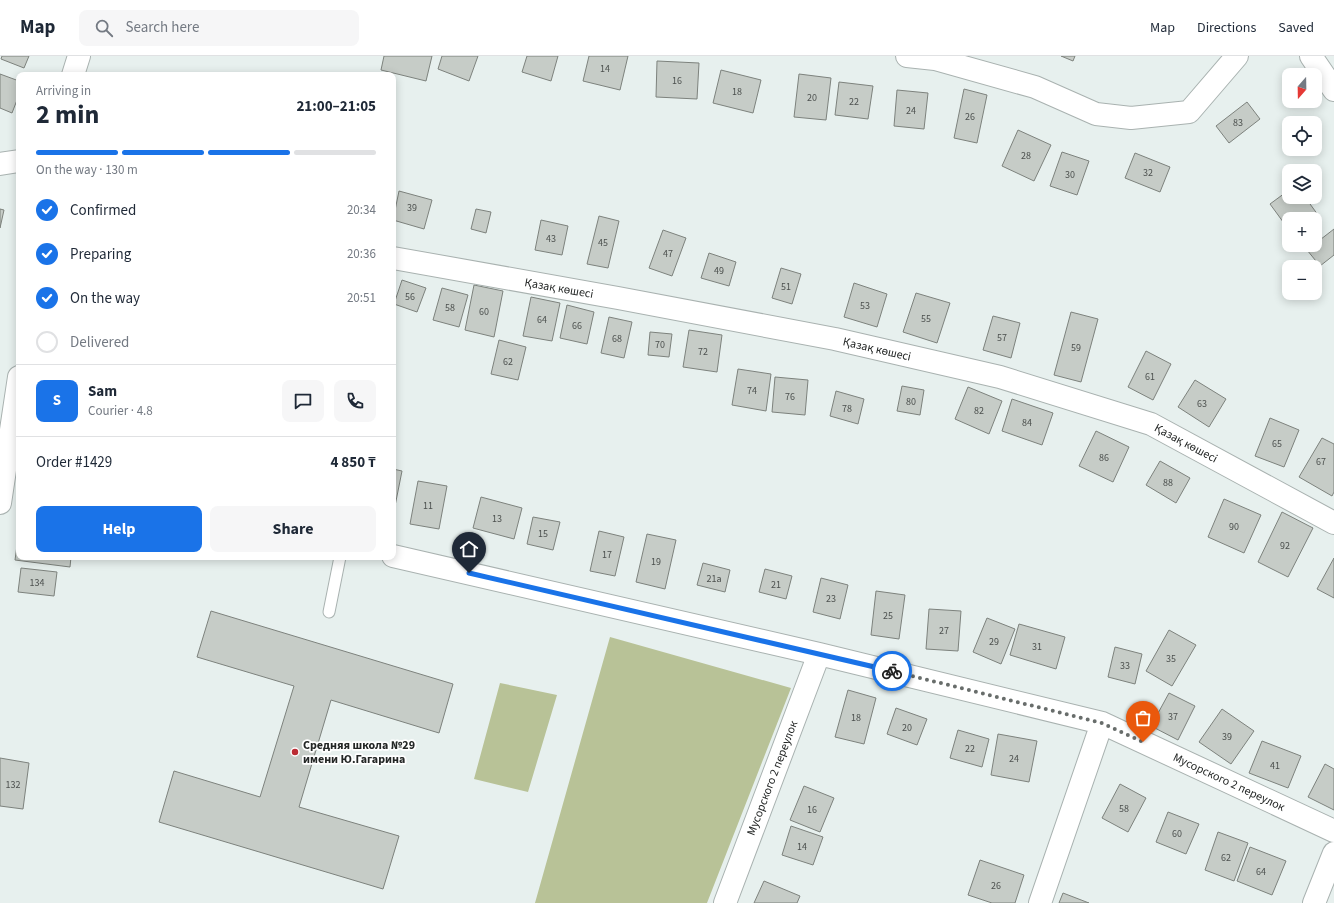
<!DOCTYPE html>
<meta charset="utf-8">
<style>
body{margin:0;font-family:"Source Sans 3",sans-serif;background:#f6f6f7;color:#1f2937;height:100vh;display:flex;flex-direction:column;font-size:15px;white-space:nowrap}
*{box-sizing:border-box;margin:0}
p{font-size:13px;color:#747a83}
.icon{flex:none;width:22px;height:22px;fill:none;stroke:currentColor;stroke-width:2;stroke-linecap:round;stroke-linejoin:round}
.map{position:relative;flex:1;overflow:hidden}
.side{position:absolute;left:16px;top:16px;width:380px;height:488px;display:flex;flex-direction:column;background:#fff;border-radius:8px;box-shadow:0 2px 10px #0003}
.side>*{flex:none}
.needle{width:26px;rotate:200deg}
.fabs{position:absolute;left:1282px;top:12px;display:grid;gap:8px}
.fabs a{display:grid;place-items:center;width:40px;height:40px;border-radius:8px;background:#fff;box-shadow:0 2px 10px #0003;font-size:20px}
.pin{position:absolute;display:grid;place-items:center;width:34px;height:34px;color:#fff;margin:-41px -17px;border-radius:50% 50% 50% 0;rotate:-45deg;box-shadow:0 0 4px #0007}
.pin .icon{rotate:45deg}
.courier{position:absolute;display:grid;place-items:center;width:40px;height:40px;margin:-20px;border:3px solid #1a73e8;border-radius:50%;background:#fff;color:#222;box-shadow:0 1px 5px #0007}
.head em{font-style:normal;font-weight:700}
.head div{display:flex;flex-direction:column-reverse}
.head{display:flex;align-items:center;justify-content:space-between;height:68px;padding:0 20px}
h1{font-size:26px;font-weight:700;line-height:30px}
.bar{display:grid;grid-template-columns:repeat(4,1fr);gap:6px 4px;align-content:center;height:48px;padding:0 20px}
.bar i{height:5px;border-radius:3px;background:#e0e1e3}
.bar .selected{background:#1a73e8}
.bar p{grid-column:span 4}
.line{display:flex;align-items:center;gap:10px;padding:0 20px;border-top:1px solid #e0e1e3}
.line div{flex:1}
.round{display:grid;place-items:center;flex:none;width:42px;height:42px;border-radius:8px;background:#f6f6f7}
ol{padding:0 20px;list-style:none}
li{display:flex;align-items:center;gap:12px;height:44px}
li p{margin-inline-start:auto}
li .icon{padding:4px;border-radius:50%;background:#1a73e8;color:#fff;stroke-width:4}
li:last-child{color:#747a83}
li i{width:22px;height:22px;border:2px solid #e0e1e3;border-radius:50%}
.button{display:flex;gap:8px;margin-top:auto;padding:8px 20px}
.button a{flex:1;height:46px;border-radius:8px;background:#1a73e8;color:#fff;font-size:16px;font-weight:700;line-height:46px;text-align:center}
.button a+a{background:#f6f6f7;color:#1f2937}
header{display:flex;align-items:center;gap:24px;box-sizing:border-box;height:56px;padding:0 20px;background:#fff;border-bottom:1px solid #e0e1e3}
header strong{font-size:19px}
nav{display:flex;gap:22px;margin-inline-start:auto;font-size:14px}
.search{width:280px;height:36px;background:#f6f6f7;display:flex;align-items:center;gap:10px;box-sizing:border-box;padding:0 14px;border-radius:8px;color:#747a83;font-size:15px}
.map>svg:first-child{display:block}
</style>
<header>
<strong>Map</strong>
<div class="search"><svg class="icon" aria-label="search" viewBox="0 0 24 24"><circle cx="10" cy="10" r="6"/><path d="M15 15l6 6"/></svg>Search here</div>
<nav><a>Map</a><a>Directions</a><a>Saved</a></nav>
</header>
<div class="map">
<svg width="1334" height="847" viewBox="0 0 1334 847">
<rect width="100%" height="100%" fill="#e7f0ee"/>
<!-- grass -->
<path fill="#b8c297" d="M 610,581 L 791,632 L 707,847 L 535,847 Z
M 500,627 L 557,639 L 528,736 L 474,723 Z"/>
<!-- building -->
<path fill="#c6ccc7" stroke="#7d827d" d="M 2,0 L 29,0 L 24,12 L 1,3 Z
M 384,0 L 432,0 L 426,25 L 381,14 Z
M 442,0 L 478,0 L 469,25 L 438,13 Z
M 527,0 L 558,0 L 551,25 L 522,16 Z
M 589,0 L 628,0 L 620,34 L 583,25 Z
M 1061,0 L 1075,0 L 1073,5 Z
M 657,5 L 699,7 L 697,43 L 656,41 Z
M 721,14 L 761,24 L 753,57 L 713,47 Z
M 0,18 L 19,25 L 19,39 L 12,57 L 0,52 Z
M 799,18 L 831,22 L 826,64 L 794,61 Z
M 839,26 L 873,30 L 868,63 L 835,59 Z
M 964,33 L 987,39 L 977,87 L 954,82 Z
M 897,34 L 928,37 L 924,73 L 894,70 Z
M 1247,46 L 1260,63 L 1229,87 L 1216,70 Z
M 1018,74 L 1051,89 L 1034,125 L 1002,110 Z
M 1062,96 L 1089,105 L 1077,139 L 1050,130 Z
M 1135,97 L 1170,111 L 1160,136 L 1125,122 Z
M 1289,134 L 1289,141 L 1305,141 L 1318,159 L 1313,163 L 1289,163 L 1289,174 L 1270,148 Z
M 399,135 L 432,144 L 424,173 L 393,164 Z
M 0,153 L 4,154 L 0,172 Z
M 476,153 L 491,156 L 486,177 L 471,173 Z
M 599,160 L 619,165 L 608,212 L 587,208 Z
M 541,164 L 568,170 L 562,199 L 535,194 Z
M 1334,173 L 1334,199 L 1320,210 L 1307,194 Z
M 663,174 L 686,182 L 672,220 L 649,212 Z
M 709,197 L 736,206 L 729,230 L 701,222 Z
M 781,212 L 801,218 L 792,248 L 772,242 Z
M 402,224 L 426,232 L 417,256 L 394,248 Z
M 854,227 L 887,238 L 877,271 L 844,261 Z
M 474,229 L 503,235 L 494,281 L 465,274 Z
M 442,232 L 468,239 L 459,271 L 433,264 Z
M 916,237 L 950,247 L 937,287 L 903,276 Z
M 531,241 L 560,247 L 552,285 L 523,280 Z
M 567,249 L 594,256 L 587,288 L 560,282 Z
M 1071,256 L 1098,263 L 1081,326 L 1054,319 Z
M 993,260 L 1020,267 L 1011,302 L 983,294 Z
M 609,261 L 632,266 L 624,302 L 601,297 Z
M 689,274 L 722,279 L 717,316 L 683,311 Z
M 650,276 L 672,278 L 669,301 L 648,299 Z
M 499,284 L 526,291 L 518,324 L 491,318 Z
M 1146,295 L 1171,308 L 1153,344 L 1128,331 Z
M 738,313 L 771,318 L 766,355 L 732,349 Z
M 775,321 L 808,324 L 805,359 L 772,356 Z
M 1195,324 L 1226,343 L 1209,371 L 1178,351 Z
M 902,330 L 924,334 L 920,359 L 897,355 Z
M 968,331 L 1002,345 L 989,378 L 955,363 Z
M 836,335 L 864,343 L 858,368 L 830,360 Z
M 1012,343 L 1053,357 L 1042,389 L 1002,375 Z
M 1270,362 L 1299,374 L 1284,411 L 1255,400 Z
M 1096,375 L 1129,391 L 1113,426 L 1079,410 Z
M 1322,382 L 1334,388 L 1334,436 L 1332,440 L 1299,421 Z
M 1160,405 L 1190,422 L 1176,447 L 1146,429 Z
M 393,413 L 402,415 L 393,460 Z
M 418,425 L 447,430 L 439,473 L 410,468 Z
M 481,441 L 522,452 L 514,483 L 473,472 Z
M 1224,443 L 1261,459 L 1244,497 L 1208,481 Z
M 1282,456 L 1313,472 L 1288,521 L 1258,506 Z
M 533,461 L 560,466 L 553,494 L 527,488 Z
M 19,475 L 19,501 L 71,501 L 70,511 L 15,504 Z
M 599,475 L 624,481 L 615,520 L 590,515 Z
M 647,478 L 676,484 L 665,533 L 636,526 Z
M 1334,502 L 1334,542 L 1317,533 Z
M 703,507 L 730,514 L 725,536 L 697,529 Z
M 21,512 L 57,516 L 54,540 L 18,536 Z
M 765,513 L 792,520 L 786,543 L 759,536 Z
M 821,522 L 848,529 L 840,563 L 813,556 Z
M 876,535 L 905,539 L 899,583 L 871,579 Z
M 929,553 L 961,555 L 958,595 L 926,593 Z
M 211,555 L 453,628 L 439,677 L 331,644 L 299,751 L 399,780 L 383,833 L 159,766 L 174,715 L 260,741 L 294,630 L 197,601 Z
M 987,562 L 1015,573 L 1001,608 L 973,596 Z
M 1019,568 L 1065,581 L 1056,613 L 1010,599 Z
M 1169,574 L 1196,589 L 1172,630 L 1146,615 Z
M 1115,591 L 1142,598 L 1135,628 L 1108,621 Z
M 848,634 L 876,642 L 864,688 L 835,681 Z
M 1169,637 L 1195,650 L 1178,684 L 1151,670 Z
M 896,652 L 927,663 L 917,689 L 887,678 Z
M 1222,653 L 1254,675 L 1231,708 L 1199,686 Z
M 958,674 L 989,683 L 982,711 L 950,702 Z
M 998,678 L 1037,685 L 1029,726 L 991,719 Z
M 1262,685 L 1301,700 L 1288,732 L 1249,717 Z
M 0,702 L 29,707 L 23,753 L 0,750 Z
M 1325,708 L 1334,713 L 1334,754 L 1308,741 Z
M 1120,728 L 1146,742 L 1128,776 L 1102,762 Z
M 804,730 L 834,742 L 820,776 L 790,764 Z
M 1168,756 L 1199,768 L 1186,798 L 1156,786 Z
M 791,770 L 823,781 L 813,809 L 782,799 Z
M 1218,776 L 1248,787 L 1234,825 L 1205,814 Z
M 1250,791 L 1286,805 L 1272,839 L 1237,825 Z
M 980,804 L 1024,819 L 1015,847 L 992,847 L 968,839 Z
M 764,825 L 800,840 L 797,847 L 754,847 Z
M 1063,837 L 1089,847 L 1059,847 Z"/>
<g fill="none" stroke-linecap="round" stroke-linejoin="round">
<defs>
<path id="service" d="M 329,556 L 340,501"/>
<path id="minor" d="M 907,0 L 935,3 L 1035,31 L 1096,58 L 1131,62 L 1189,56 L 1237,0
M 1311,0 L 1334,34
M 73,19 L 79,0
M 0,108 L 19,105
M 393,202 L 618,242 L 835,283 L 1000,321 L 1151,368 L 1334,467
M 0,447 L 19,321
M 393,500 L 819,598 L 1102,667 L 1334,775
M 725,847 L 819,598
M 1040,847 L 1102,667
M 1314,847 L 1334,797"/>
</defs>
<!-- service casing -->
<use href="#service" stroke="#a9b2b0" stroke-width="13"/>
<!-- minor casing -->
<use href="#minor" stroke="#a9b2b0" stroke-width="24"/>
<!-- service -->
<use href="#service" stroke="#fff" stroke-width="11"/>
<!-- minor -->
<use href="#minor" stroke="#fff" stroke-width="22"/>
</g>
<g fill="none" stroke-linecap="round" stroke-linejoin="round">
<!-- done -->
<path stroke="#686d6b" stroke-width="4" stroke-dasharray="0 7.2" d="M 892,615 L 1102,667 L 1143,686"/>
<!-- route -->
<path stroke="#1a73e8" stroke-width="5" d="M 469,517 L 892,615"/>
</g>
<!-- markers -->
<circle fill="#bb2b33" stroke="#fff" stroke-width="1.5" cx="295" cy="696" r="4"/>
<g text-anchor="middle" stroke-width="3.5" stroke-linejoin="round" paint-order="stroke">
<!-- number labels -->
<g font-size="10" fill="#4c504e">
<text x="605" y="16">14</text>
<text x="677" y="28">16</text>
<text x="737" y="39">18</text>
<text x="812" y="45">20</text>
<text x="854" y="49">22</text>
<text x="911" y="58">24</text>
<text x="970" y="64">26</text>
<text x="1238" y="70">83</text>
<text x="1026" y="103">28</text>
<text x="1148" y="120">32</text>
<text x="1070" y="122">30</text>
<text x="412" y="155">39</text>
<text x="551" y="186">43</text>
<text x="603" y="190">45</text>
<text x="668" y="201">47</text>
<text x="719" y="218">49</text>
<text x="786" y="234">51</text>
<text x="410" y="244">56</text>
<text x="865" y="253">53</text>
<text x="450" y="255">58</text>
<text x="484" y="259">60</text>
<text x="926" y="266">55</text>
<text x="542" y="267">64</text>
<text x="577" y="273">66</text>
<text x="1002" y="285">57</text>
<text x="617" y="286">68</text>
<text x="660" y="292">70</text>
<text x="1076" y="295">59</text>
<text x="703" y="299">72</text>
<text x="508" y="309">62</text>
<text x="1150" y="324">61</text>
<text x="752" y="338">74</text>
<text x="790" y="344">76</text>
<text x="911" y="349">80</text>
<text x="1202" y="351">63</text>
<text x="847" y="356">78</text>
<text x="979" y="358">82</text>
<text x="1027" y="370">84</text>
<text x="1277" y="391">65</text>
<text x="1104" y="405">86</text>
<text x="1321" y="409">67</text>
<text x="1168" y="430">88</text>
<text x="428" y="453">11</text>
<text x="497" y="466">13</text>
<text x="1234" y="474">90</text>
<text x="543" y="481">15</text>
<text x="1285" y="493">92</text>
<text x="607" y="502">17</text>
<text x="656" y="509">19</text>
<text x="714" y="526">21а</text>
<text x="37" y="530">134</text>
<text x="776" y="532">21</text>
<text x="831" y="546">23</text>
<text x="888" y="563">25</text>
<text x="944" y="578">27</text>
<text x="994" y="589">29</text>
<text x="1037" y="594">31</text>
<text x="1171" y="606">35</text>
<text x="1125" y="613">33</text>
<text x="1173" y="664">37</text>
<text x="856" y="665">18</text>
<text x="907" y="675">20</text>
<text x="1227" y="684">39</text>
<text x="970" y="696">22</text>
<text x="1014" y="706">24</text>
<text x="1275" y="713">41</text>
<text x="13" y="732">132</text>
<text x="1124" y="756">58</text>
<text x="812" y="757">16</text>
<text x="1177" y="781">60</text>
<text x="802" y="794">14</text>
<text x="1226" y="805">62</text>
<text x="1261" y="819">64</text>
<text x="996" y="833">26</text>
</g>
<!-- street labels -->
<g font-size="12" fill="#232625" stroke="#fff">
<text transform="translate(559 232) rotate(10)" y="4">Қазақ көшесі</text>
<text transform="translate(877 293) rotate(13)" y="4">Қазақ көшесі</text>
<text transform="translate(1186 387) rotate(28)" y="4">Қазақ көшесі</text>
<text transform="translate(772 722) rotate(-69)" y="4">Мусорского 2 переулок</text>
<text transform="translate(1229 726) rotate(25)" y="4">Мусорского 2 переулок</text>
</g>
<!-- poi labels -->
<g font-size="12" font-weight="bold" fill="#232625" stroke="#fff" text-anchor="start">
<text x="303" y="693">Средняя школа №29<tspan x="303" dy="14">имени Ю.Гагарина</tspan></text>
</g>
</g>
</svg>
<div class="fabs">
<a><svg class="needle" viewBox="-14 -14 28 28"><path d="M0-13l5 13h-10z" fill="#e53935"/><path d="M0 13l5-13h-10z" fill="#747a83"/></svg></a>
<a><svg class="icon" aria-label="locate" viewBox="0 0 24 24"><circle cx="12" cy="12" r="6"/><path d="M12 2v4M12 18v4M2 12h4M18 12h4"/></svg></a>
<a><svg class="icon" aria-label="layers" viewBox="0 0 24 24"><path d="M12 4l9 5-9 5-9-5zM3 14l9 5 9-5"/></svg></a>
<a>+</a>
<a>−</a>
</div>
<div class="pin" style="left:1143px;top:686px;background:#ea580c"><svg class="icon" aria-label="bag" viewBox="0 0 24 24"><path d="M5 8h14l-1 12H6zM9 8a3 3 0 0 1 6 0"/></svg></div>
<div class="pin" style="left:469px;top:517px;background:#1f2937"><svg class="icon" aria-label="home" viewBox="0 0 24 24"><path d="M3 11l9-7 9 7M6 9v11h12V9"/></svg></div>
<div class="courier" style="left:892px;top:615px"><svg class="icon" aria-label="bike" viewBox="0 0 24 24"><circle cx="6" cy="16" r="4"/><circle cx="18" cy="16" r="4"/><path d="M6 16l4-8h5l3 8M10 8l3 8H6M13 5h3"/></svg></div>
<section class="side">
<div class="head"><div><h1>2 min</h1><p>Arriving in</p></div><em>21:00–21:05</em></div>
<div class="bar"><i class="selected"></i><i class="selected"></i><i class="selected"></i><i></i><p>On the way · 130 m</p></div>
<ol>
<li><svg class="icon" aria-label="check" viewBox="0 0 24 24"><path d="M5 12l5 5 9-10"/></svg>Confirmed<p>20:34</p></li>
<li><svg class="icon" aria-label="check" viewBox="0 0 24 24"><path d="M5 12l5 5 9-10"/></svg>Preparing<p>20:36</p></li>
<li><svg class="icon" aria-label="check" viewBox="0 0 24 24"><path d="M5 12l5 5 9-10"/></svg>On the way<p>20:51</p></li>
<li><i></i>Delivered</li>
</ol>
<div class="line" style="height:72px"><b class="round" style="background:#1a73e8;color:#fff">S</b><div><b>Sam</b><p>Courier · 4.8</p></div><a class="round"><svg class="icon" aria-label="chat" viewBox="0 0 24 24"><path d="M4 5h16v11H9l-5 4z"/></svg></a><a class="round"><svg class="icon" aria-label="phone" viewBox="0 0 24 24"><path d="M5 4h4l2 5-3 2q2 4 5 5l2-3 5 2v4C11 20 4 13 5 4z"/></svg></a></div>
<div class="line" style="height:52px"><div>Order #1429</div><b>4 850 ₸</b></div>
<div class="button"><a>Help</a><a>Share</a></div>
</section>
</div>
